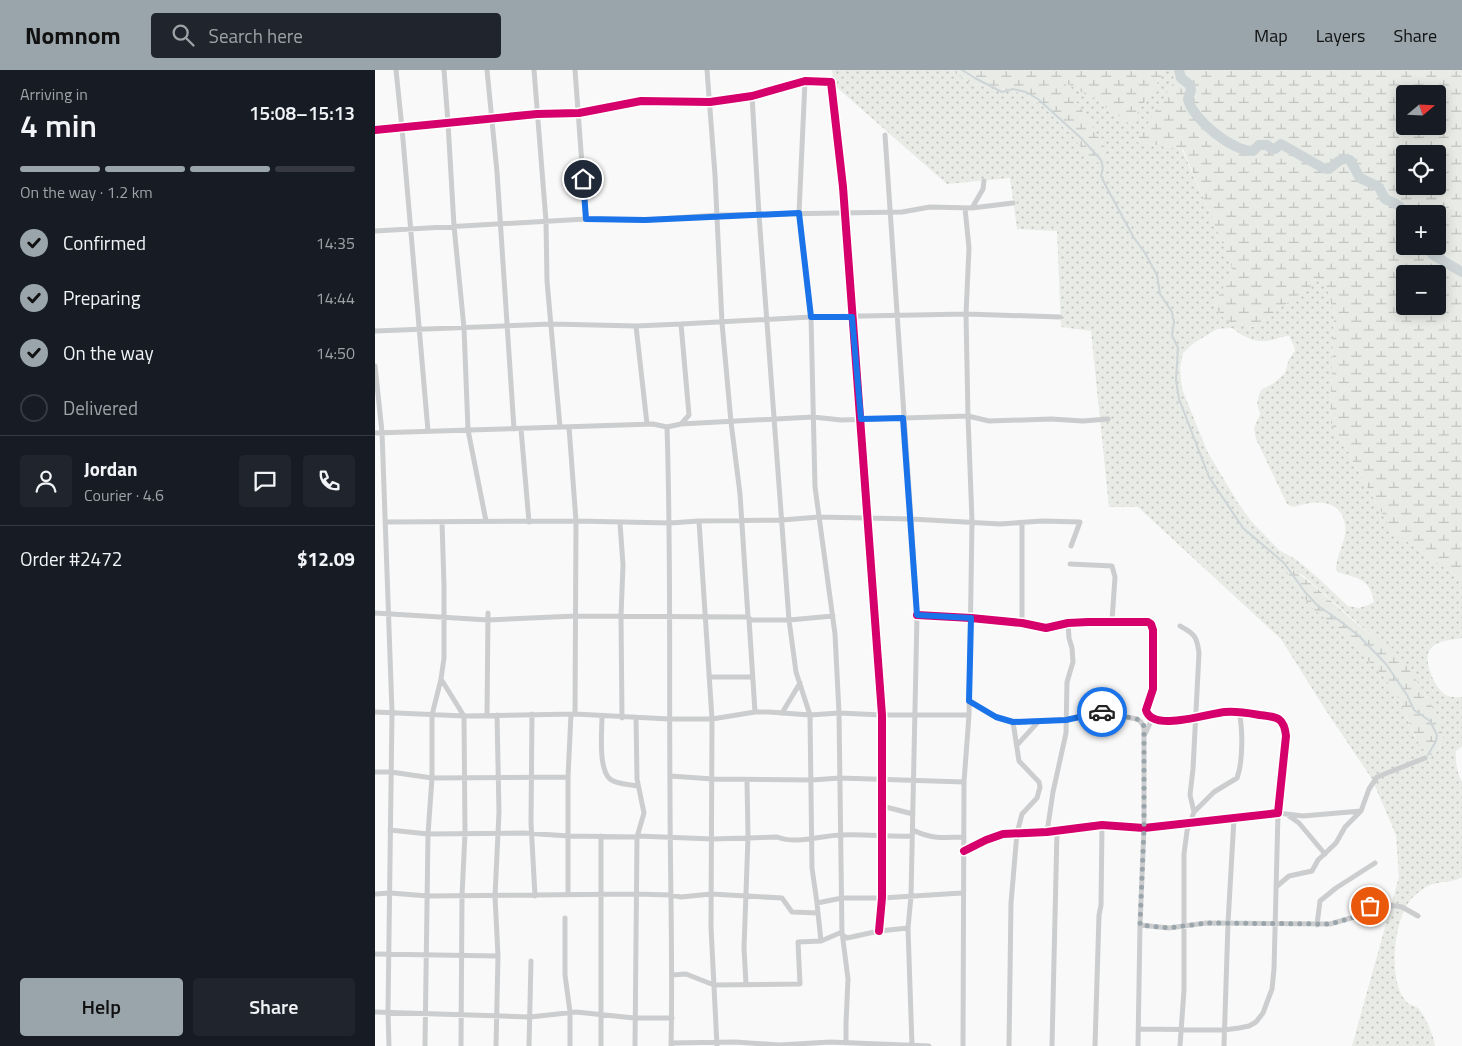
<!DOCTYPE html>
<meta charset="utf-8">
<style>
body{margin:0;font-family:"Titillium Web",sans-serif;background:#20242c;color:#f1f3f6;height:100vh;display:flex;flex-direction:column;font-size:19px;white-space:nowrap}
*{box-sizing:border-box;margin:0}
p{font-size:16px;color:#9ea1a6}
.icon{flex:none;width:28px;height:28px;fill:none;stroke:currentColor;stroke-width:2;stroke-linecap:round;stroke-linejoin:round}
.map{position:relative;flex:1;overflow:hidden}
.sheet{display:flex;flex-direction:column;background:#171b24;width:375px}
.sheet>*{flex:none}
.needle{width:32px;rotate:71deg}
.fabs{position:absolute;left:1021px;top:15px;display:grid;gap:10px}
.fabs a{display:grid;place-items:center;width:50px;height:50px;border-radius:5px;background:#171b24;box-shadow:0 2px 12px #0003;font-size:25px}
.pin{position:absolute;display:grid;place-items:center;width:42px;height:42px;color:#fff;margin:-21px;border:2px solid #fff;border-radius:50%;box-shadow:0 1px 5px #0007}
.courier{position:absolute;display:grid;place-items:center;width:50px;height:50px;margin:-25px;border:4px solid #1a73e8;border-radius:50%;background:#fff;color:#222;box-shadow:0 1px 6px #0007}
.summary em{font-style:normal;font-weight:600}
.summary div{display:flex;flex-direction:column-reverse}
.summary{display:flex;align-items:center;justify-content:space-between;height:85px;padding:0 20px}
h1{font-size:32px;font-weight:600;line-height:38px}
.bar{display:grid;grid-template-columns:repeat(4,1fr);gap:8px 5px;align-content:center;height:60px;padding:0 20px}
.bar i{height:6px;border-radius:4px;background:#363941}
.bar .current{background:#99a5ab}
.bar p{grid-column:span 4}
.line{display:flex;align-items:center;gap:12px;padding:0 20px;border-top:1px solid #363941}
.line div{flex:1}
.round{display:grid;place-items:center;flex:none;width:52px;height:52px;border-radius:5px;background:#20242c}
ol{padding:0 20px;list-style:none}
li{display:flex;align-items:center;gap:15px;height:55px}
li p{margin-inline-start:auto}
li .icon{padding:5px;border-radius:50%;background:#99a5ab;color:#111;stroke-width:4}
li:last-child{color:#9ea1a6}
li i{width:28px;height:28px;border:2px solid #363941;border-radius:50%}
.primary-button{display:flex;gap:10px;margin-top:auto;padding:10px 20px}
.primary-button a{flex:1;height:58px;border-radius:5px;background:#99a5ab;color:#111;font-size:20px;font-weight:600;line-height:58px;text-align:center}
.primary-button a+a{background:#20242c;color:#f1f3f6}
header{display:flex;align-items:center;gap:30px;box-sizing:border-box;height:70px;padding:0 25px;background:#99a5ab;color:#111}
header strong{font-size:24px}
nav{display:flex;gap:28px;margin-inline-start:auto;font-size:18px}
.search{width:350px;height:45px;background:#20242c;display:flex;align-items:center;gap:12px;box-sizing:border-box;padding:0 18px;border-radius:5px;color:#9ea1a6;font-size:19px}
main{display:flex;flex:1;min-height:0}
.map>svg:first-child{display:block}
</style>
<header>
<strong>Nomnom</strong>
<div class="search"><svg class="icon" aria-label="search" viewBox="0 0 24 24"><circle cx="10" cy="10" r="6"/><path d="M15 15l6 6"/></svg>Search here</div>
<nav><a>Map</a><a>Layers</a><a>Share</a></nav>
</header>
<main>
<section class="sheet">
<div class="summary"><div><h1>4 min</h1><p>Arriving in</p></div><em>15:08–15:13</em></div>
<div class="bar"><i class="current"></i><i class="current"></i><i class="current"></i><i></i><p>On the way · 1.2 km</p></div>
<ol>
<li><svg class="icon" aria-label="check" viewBox="0 0 24 24"><path d="M5 12l5 5 9-10"/></svg>Confirmed<p>14:35</p></li>
<li><svg class="icon" aria-label="check" viewBox="0 0 24 24"><path d="M5 12l5 5 9-10"/></svg>Preparing<p>14:44</p></li>
<li><svg class="icon" aria-label="check" viewBox="0 0 24 24"><path d="M5 12l5 5 9-10"/></svg>On the way<p>14:50</p></li>
<li><i></i>Delivered</li>
</ol>
<div class="line" style="height:90px"><a class="round"><svg class="icon" aria-label="person" viewBox="0 0 24 24"><circle cx="12" cy="8" r="4"/><path d="M4 21q1-7 8-7t8 7"/></svg></a><div><b>Jordan</b><p>Courier · 4.6</p></div><a class="round"><svg class="icon" aria-label="chat" viewBox="0 0 24 24"><path d="M4 5h16v11H9l-5 4z"/></svg></a><a class="round"><svg class="icon" aria-label="phone" viewBox="0 0 24 24"><path d="M5 4h4l2 5-3 2q2 4 5 5l2-3 5 2v4C11 20 4 13 5 4z"/></svg></a></div>
<div class="line" style="height:65px"><div>Order #2472</div><b>$12.09</b></div>
<div class="primary-button"><a>Help</a><a>Share</a></div>
</section>
<div class="map">
<svg width="1087" height="976" viewBox="0 0 1087 976">
<defs>
<pattern id="grass-dots" width="8" height="8" patternUnits="userSpaceOnUse" patternTransform="scale(1.25)"><rect width="8" height="8" fill="#e8ebe6"/><path d="M2 2h.1M6 6h.1" fill="none" stroke="#c0c3c0" stroke-width="1.8" stroke-linecap="round"/></pattern>
<pattern id="wetland-marsh" width="20" height="14" patternUnits="userSpaceOnUse" patternTransform="scale(1.25)"><rect width="20" height="14" fill="#e8ebe6"/><path d="M1 5h8M5 5V1M11 12h8M15 12V8" fill="none" stroke="#c0c3c0"/></pattern>
</defs>
<rect width="100%" height="100%" fill="#f9f9f9"/>
<!-- grass -->
<path fill="url(#grass-dots)" fill-rule="evenodd" d="M 457,0 L 574,0 L 599,14 L 642,22 L 667,35 L 691,60 L 730,77 L 688,11 L 722,31 L 755,54 L 786,7 L 789,0 L 801,0 L 797,15 L 762,72 L 807,79 L 859,199 L 839,235 L 851,251 L 878,257 L 949,206 L 959,244 L 955,351 L 1017,461 L 1087,510 L 1087,568 C 1077,570 1064,570 1057,577 C 1045,587 1060,619 1071,625 C 1076,628 1082,627 1087,627 L 1087,676 L 1081,681 C 1080,691 1082,703 1087,712 L 1087,807 C 1074,815 1061,809 1048,819 C 1043,823 1037,827 1034,832 C 1019,852 1013,910 1030,930 C 1033,935 1039,935 1043,938 C 1050,945 1059,967 1060,976 L 977,976 L 1024,807 L 1021,765 L 997,709 L 950,639 L 906,569 L 763,437 L 734,437 L 716,261 L 686,257 L 682,161 L 642,159 L 635,108 L 572,114 L 459,15 ZM 857,258 C 870,268 882,274 898,270 C 904,268 908,266 914,266 L 919,276 L 920,281 L 914,289 L 910,303 L 899,313 L 886,320 L 884,325 L 882,334 L 885,344 L 879,358 L 881,369 L 912,434 C 919,439 922,435 930,434 C 948,430 966,433 970,454 C 973,469 961,484 961,500 C 965,504 967,503 972,505 C 987,508 997,515 999,532 L 993,535 L 984,538 L 973,536 L 942,507 L 922,490 L 904,480 L 876,451 L 863,433 L 832,381 L 807,319 L 805,298 L 808,283 L 819,273 L 842,259 ZM 915,498 L 929,506 L 989,559 L 1018,580 L 1037,605 L 1052,627 L 1066,677 L 1054,687 L 1040,667 L 1024,629 L 1009,607 L 975,572 L 965,560 L 926,524 L 912,502 Z"/>
<!-- wetland -->
<path fill="url(#wetland-marsh)" fill-rule="evenodd" d="M 574,0 L 789,0 L 786,7 L 755,54 L 722,31 L 689,12 L 730,77 L 730,93 L 719,92 L 691,60 L 667,35 L 642,22 L 599,14 Z
M 801,0 L 1087,0 L 1087,510 L 1017,461 L 955,351 L 959,244 L 949,207 L 878,257 L 851,251 L 839,235 L 858,199 L 808,79 L 761,72 L 797,15 ZM 1030,24 L 1062,24 L 1062,56 L 1030,56 ZM 1030,84 L 1062,84 L 1062,116 L 1030,116 ZM 1030,144 L 1062,144 L 1062,176 L 1030,176 ZM 1030,204 L 1062,204 L 1062,236 L 1030,236 Z
M 915,498 C 942,515 963,539 988,559 C 997,566 1009,570 1017,578 C 1031,592 1071,651 1068,670 C 1067,678 1059,682 1054,687 L 1052,688 L 1047,682 L 1024,629 L 1009,607 L 975,572 L 965,560 L 937,538 L 926,524 L 912,502 Z"/>
<g fill="none" stroke-linecap="round" stroke-linejoin="round">
<!-- stream -->
<path stroke="#cdd5d7" stroke-width="2" d="M 587,0 L 600,8 L 627,22 L 638,19 L 651,22 L 663,29 L 706,68 L 726,90 L 728,98 L 726,106 L 732,118 L 759,168 L 770,183 L 782,205 L 785,224 L 797,242 L 799,252 L 797,265 L 803,278 L 801,310 L 804,329 L 834,407 L 868,458 L 909,493 L 930,522 L 942,535 L 965,551 L 984,566 L 1011,594 L 1032,625 L 1039,640 L 1055,651 L 1062,665 L 1061,671 L 1053,685"/>
<!-- river -->
<path stroke="#cdd5d7" stroke-width="10" d="M 804,0 L 806,8 L 815,15 L 816,20 L 813,29 C 817,49 858,82 878,81 L 884,75 L 892,75 L 897,79 L 900,79 L 906,74 L 948,98 L 954,99 C 961,94 966,86 975,90 L 985,108 L 1004,117 L 1010,129 C 1022,135 1025,133 1030,146
M 1051,176 L 1058,185 L 1087,202"/>
<!-- street -->
<path stroke="#cccdce" stroke-width="5" d="M 21,0 L 27,58 L 53,361
M 69,0 L 73,53 L 79,156 L 89,258 L 93,360 L 111,451
M 112,0 L 122,102 L 139,359
M 159,0 L 171,151 L 172,211 L 185,357
M 200,0 L 211,149
M 332,0 L 340,105 L 347,253 L 356,352 L 365,424 L 373,547 L 376,550 L 414,550 L 458,546
M 430,11 L 424,143 L 436,247 L 440,417 L 460,564 L 464,643 L 467,865 L 472,868 L 504,861 L 533,858
M 377,26 L 384,145 L 414,550 L 421,602 L 435,645 L 437,798 L 442,833
M 0,60 L 162,44 L 204,43 L 266,31 L 335,32 L 377,26 L 430,11 L 456,12 L 468,117 L 507,645 L 507,828 L 504,861
M 597,138 L 608,119 L 609,111
M 0,161 L 211,149 L 270,150 L 342,145 L 527,142 L 555,137 L 597,138 L 638,133
M 261,256 L 272,354
M 0,261 L 176,254 L 261,256 L 306,254 L 436,247 L 591,244 L 685,247
M 0,296 L 7,362 L 17,642 L 13,942 L 14,976
M 306,354 L 438,347 L 466,350 L 593,346 L 614,351 L 676,349 L 708,351 L 733,349
M 194,357 L 201,451 L 200,644
M 292,357 C 296,479 294,601 295,723 C 295,807 298,892 296,976
M 146,359 L 154,452
M 0,363 L 278,354 L 292,357 L 306,354 L 314,345 L 306,254
M 324,451 L 337,649 L 336,857 L 342,976
M 11,452 L 201,451 L 295,453 L 324,451 L 407,450 L 444,447 L 536,449 L 510,65
M 245,453 L 248,495 L 246,546 L 247,648
M 695,494 L 737,496 L 740,507 L 737,551
M 0,543 L 113,550 L 201,546 L 373,547
M 542,545 L 596,548 L 647,553 L 671,558 L 693,553 L 713,552 L 773,552 L 776,554 L 778,560 L 778,619 L 771,640 C 777,663 834,643 850,642 C 862,641 873,643 885,645 C 902,647 909,647 911,666 L 903,743 L 769,758 L 727,755 L 672,762 L 628,764 L 611,770 L 589,781
M 374,549 L 380,642
M 647,553 L 647,453
M 805,556 C 820,564 822,567 824,583 L 818,699 L 815,725 L 819,742
M 335,607 L 377,607
M 66,609 L 89,646 L 90,763 L 87,826 L 86,976
M 594,631 L 621,647 L 638,652 L 691,650 L 722,642 L 762,649 L 766,652 L 769,657 L 769,758 L 765,855 L 763,976
M 0,642 L 89,646 L 200,644 L 294,649 L 337,649 L 380,642 L 394,642 L 435,645 L 464,643 L 507,645 L 594,645
M 407,643 L 425,613
M 157,644 L 156,753 L 160,826
M 112,645 L 113,543
M 227,646 C 227,661 223,699 235,709 C 242,715 255,714 263,716
M 770,664 L 777,649
M 642,675 L 663,652
M 0,702 L 16,702 L 57,708 L 193,707
M 295,706 L 338,709 L 437,710 L 465,708 L 589,712
M 507,736 L 538,744
M 914,746 L 924,753 L 950,784
M 15,760 L 53,764 L 149,763 L 194,766 L 262,767
M 538,760 C 555,769 569,768 589,767
M 672,762 L 678,722 L 691,663 L 692,612 L 698,592 L 697,578 L 694,568 L 693,553
M 263,766 L 337,769 L 402,767 C 423,775 446,765 467,765 C 491,764 514,767 537,766
M 901,817 L 914,806 L 937,801 L 943,790 L 961,773 L 970,757 L 985,742
M 0,824 L 15,823 L 53,826 L 261,824 L 295,825 L 306,827 L 336,824 L 407,828 L 417,842 L 443,843 L 442,833 L 467,828 L 507,828 L 587,823
M 193,825 L 193,707 L 196,644
M 443,843 L 446,871
M 190,848 L 190,905 L 195,942 L 195,976
M 765,855 L 794,858 L 831,853 L 955,854 L 983,846 L 995,836 L 1009,834 L 1027,837 L 1043,846
M 942,855 L 945,831 L 961,818 L 1000,793
M 0,884 L 123,886
M 297,905 L 311,904 L 339,915 L 425,914 L 423,872 L 446,871 L 467,862 L 473,909 L 471,953 L 471,973
M 371,914 L 369,878 L 373,767 L 372,710
M 0,942 L 155,947 L 201,942 L 259,948 L 297,948
M 764,959 L 849,960 L 864,958 L 874,956 L 881,952 L 888,943 L 897,919 L 899,899 L 903,743 L 928,746 L 986,741 L 994,719 L 1002,707 L 1050,688
M 50,976 L 53,764 L 57,708 L 57,645 L 66,609 L 69,588 L 69,516 L 67,452
M 121,976 L 123,886 L 120,826 L 124,742 L 122,645
M 154,976 L 156,891
M 226,976 L 226,766
M 260,976 L 262,767 L 269,743 L 262,709 L 261,647
M 297,976 L 296,973 L 360,972 L 405,975 L 455,972 L 554,976
M 537,976 L 533,858 L 536,826 L 542,545 L 536,449 L 625,454 L 667,451 L 705,452 L 696,476
M 588,976 L 589,712 L 594,645 L 597,451 L 593,346 L 591,244 L 594,178 L 590,138
M 634,976 L 636,833 L 642,763 L 647,744 L 662,728 L 665,717 L 664,712 L 644,691 L 638,652
M 677,976 L 682,761
M 720,976 L 724,845 L 726,835 L 727,755
M 805,976 L 809,920 L 809,784 L 812,761 L 819,742 L 839,722 L 862,708 C 868,692 868,659 864,642
M 849,976 L 853,853 L 859,748"/>
<defs>
<path id="cycleway" d="M 0,60 L 162,44 L 204,43 L 266,31 L 335,32 L 377,26 L 430,11 L 456,12 L 468,117 L 507,645 L 507,828 L 504,861
M 542,545 L 596,548 L 647,553 L 671,558 L 693,553 L 713,552 L 773,552 L 776,554 L 778,560 L 778,619 L 771,640 C 777,663 834,643 850,642 C 862,641 873,643 885,645 C 902,647 909,647 911,666 L 903,743 L 769,758 L 727,755 L 672,762 L 628,764 L 611,770 L 589,781"/>
</defs>
<!-- cycleway casing -->
<use href="#cycleway" stroke="#fff" stroke-width="11"/>
<!-- cycleway -->
<use href="#cycleway" stroke="#d6006c" stroke-width="8"/>
</g>
<g fill="none" stroke-linecap="round" stroke-linejoin="round">
<!-- done -->
<path stroke="#99a5ab" stroke-width="5" stroke-dasharray="0 9" d="M 727,642 L 762,649 L 766,652 L 769,656 L 769,758 L 765,855 L 794,858 L 831,853 L 955,854 L 983,846 L 995,836"/>
<!-- route -->
<path stroke="#1a73e8" stroke-width="6" d="M 208,109 L 211,149 L 270,150 L 424,143 L 436,247 L 477,247 L 486,349 L 528,348 L 542,545 L 596,548 L 594,631 L 621,647 L 638,652 L 691,650 L 727,642"/>
</g>
</svg>
<div class="fabs">
<a><svg class="needle" viewBox="-14 -14 28 28"><path d="M0-13l5 13h-10z" fill="#e53935"/><path d="M0 13l5-13h-10z" fill="#9ea1a6"/></svg></a>
<a><svg class="icon" aria-label="locate" viewBox="0 0 24 24"><circle cx="12" cy="12" r="6"/><path d="M12 2v4M12 18v4M2 12h4M18 12h4"/></svg></a>
<a>+</a>
<a>−</a>
</div>
<div class="pin" style="left:995px;top:836px;background:#ea580c"><svg class="icon" aria-label="bag" viewBox="0 0 24 24"><path d="M5 8h14l-1 12H6zM9 8a3 3 0 0 1 6 0"/></svg></div>
<div class="pin" style="left:208px;top:109px;background:#1f2937"><svg class="icon" aria-label="home" viewBox="0 0 24 24"><path d="M3 11l9-7 9 7M6 9v11h12V9"/></svg></div>
<div class="courier" style="left:727px;top:642px"><svg class="icon" aria-label="car" viewBox="0 0 24 24"><path d="M5 17H2v-5l4-1 3-4h7l3 4 3 1v5h-3M9 17h6M6 11h13"/><circle cx="7" cy="17" r="2"/><circle cx="17" cy="17" r="2"/></svg></div>
</div>
</main>
